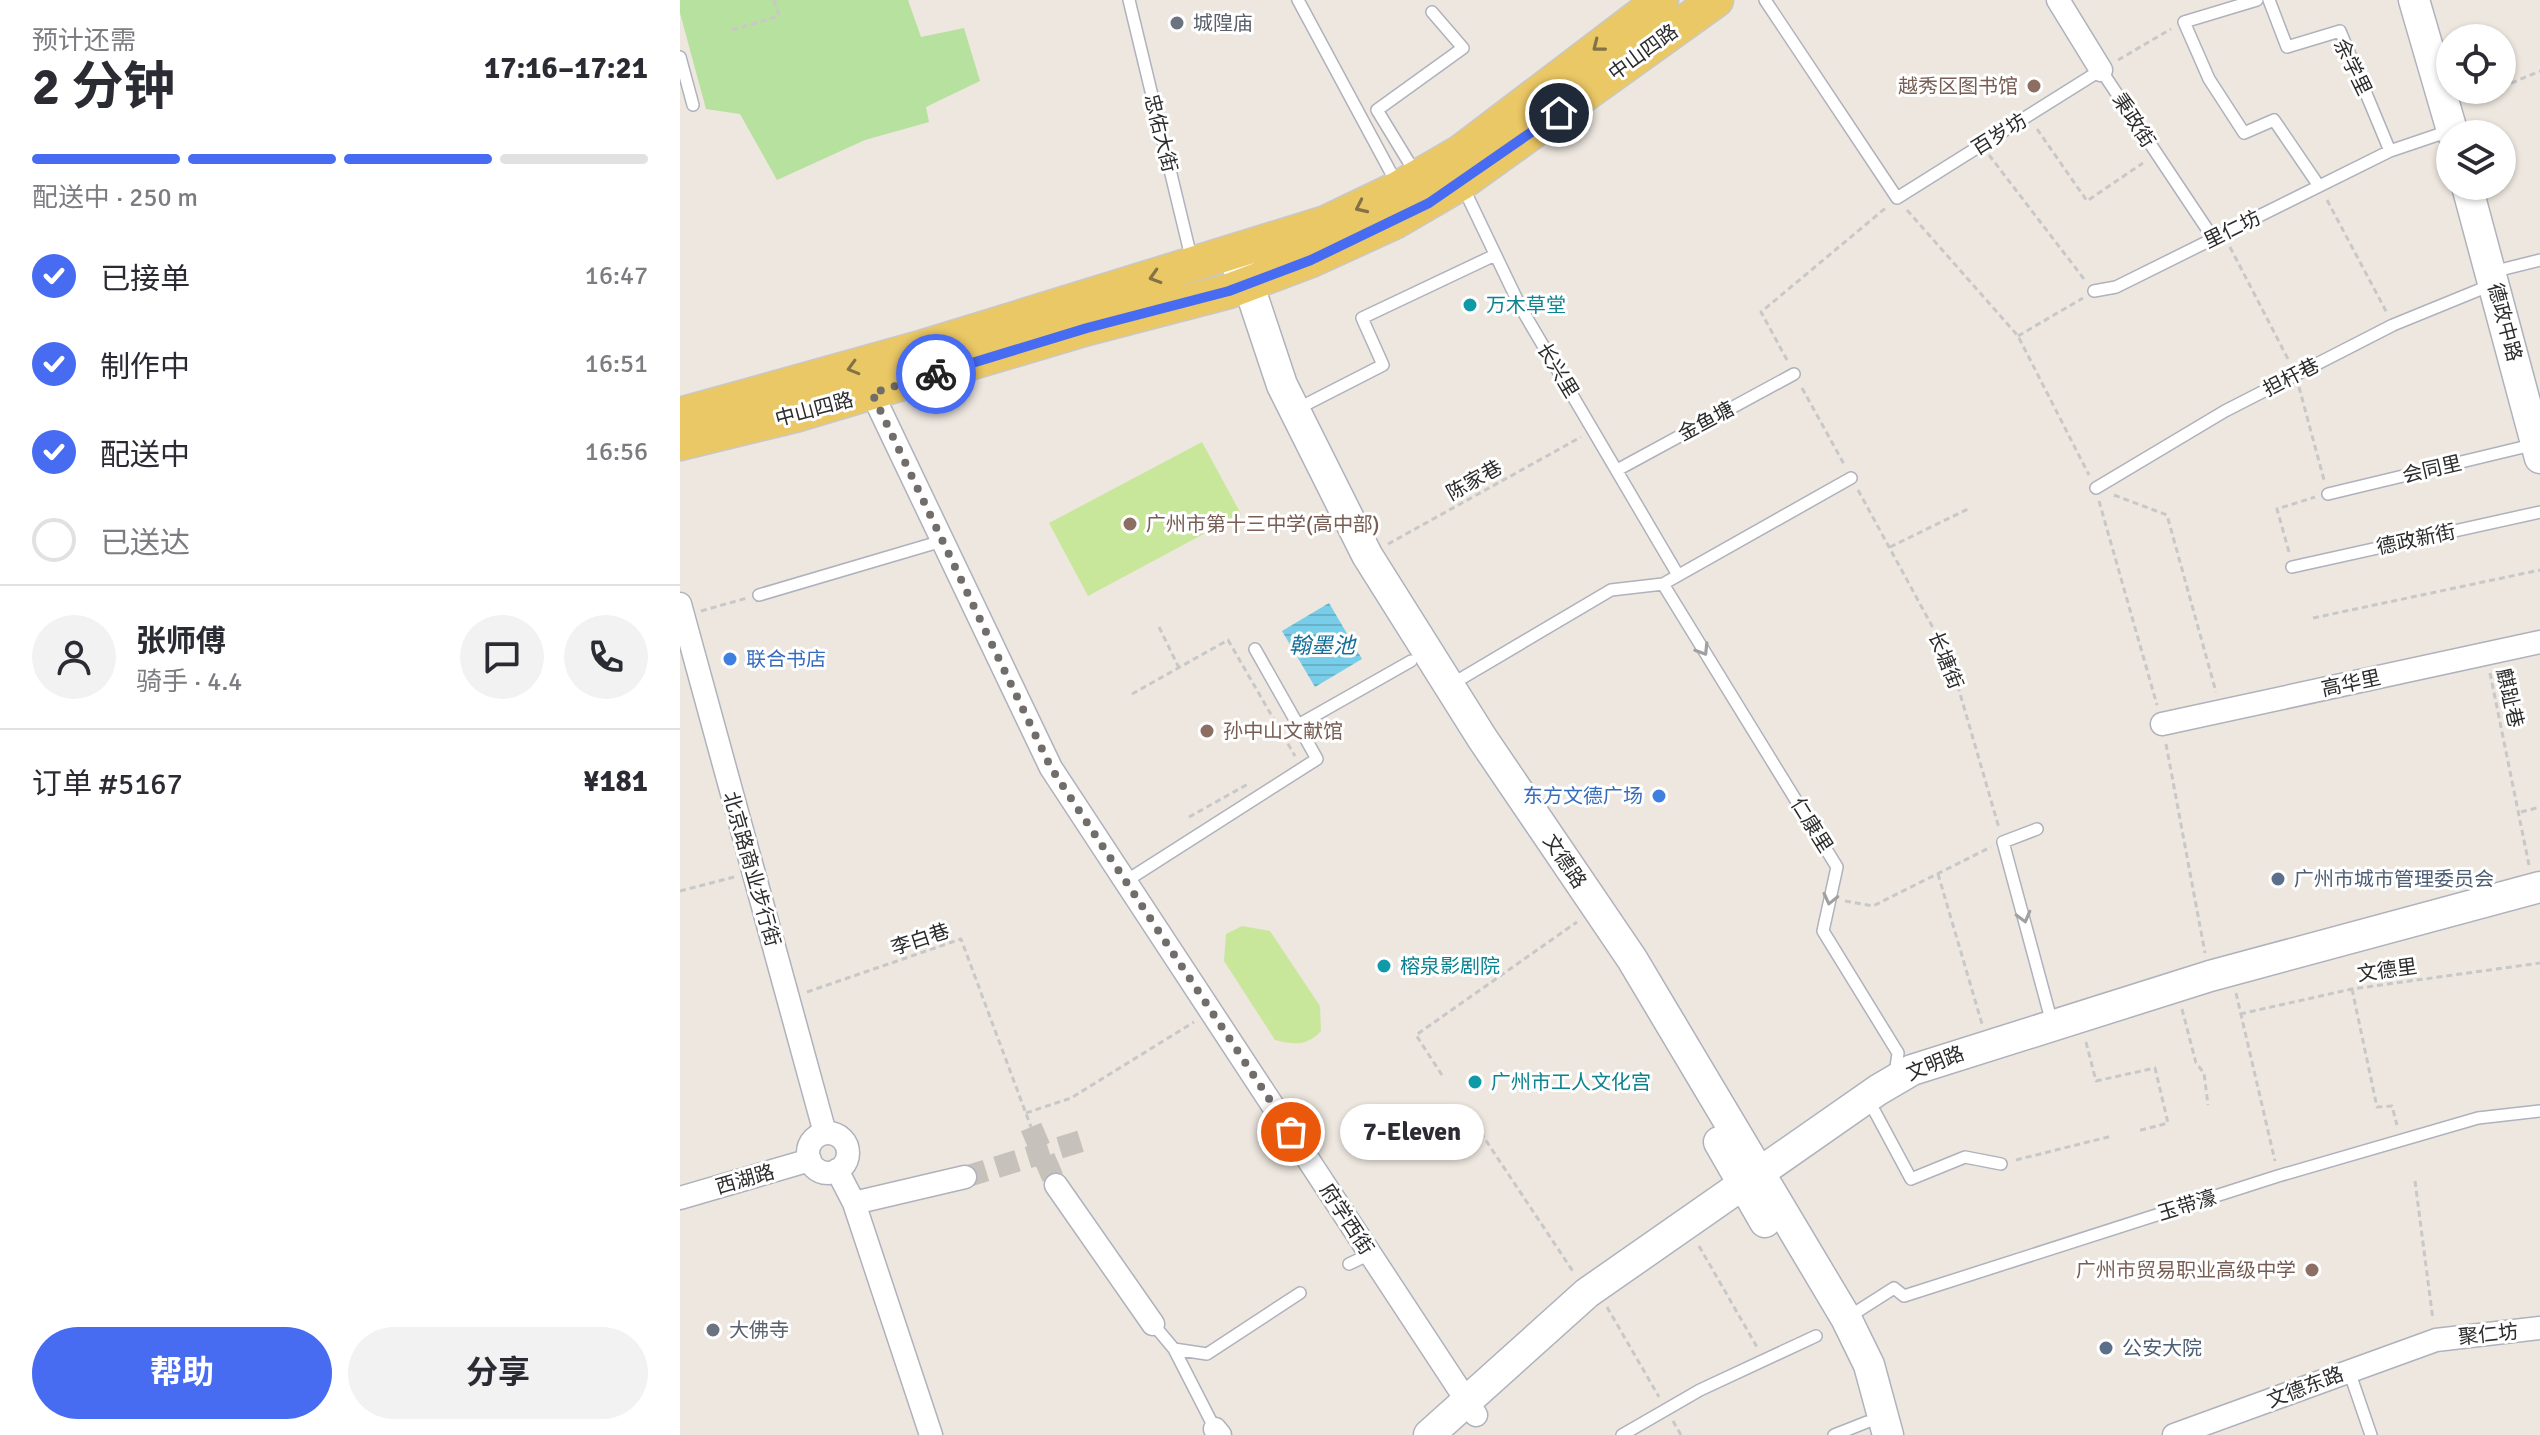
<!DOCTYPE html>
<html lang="zh">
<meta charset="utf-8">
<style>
body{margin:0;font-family:Signika,"Noto Sans SC",sans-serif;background:#f2f2f3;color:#2b2b33;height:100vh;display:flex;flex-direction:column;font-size:30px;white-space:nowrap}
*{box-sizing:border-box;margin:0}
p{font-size:26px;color:#7c7c81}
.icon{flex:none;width:44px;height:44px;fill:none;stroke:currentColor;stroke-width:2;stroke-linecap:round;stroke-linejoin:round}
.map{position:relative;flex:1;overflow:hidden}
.details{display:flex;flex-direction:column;background:#fff;width:680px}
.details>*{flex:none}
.fabs{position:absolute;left:1756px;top:24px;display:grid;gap:16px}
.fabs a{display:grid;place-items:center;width:80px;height:80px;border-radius:50%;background:#fff;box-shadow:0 2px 6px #0004;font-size:40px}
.pin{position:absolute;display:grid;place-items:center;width:68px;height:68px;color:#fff;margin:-34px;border:4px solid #fff;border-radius:50%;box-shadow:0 2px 8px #0007}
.courier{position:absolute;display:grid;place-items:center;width:80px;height:80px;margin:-40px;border:6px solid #476cf2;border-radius:50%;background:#fff;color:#222;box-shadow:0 2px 10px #0007}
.bubble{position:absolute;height:56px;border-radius:28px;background:#fff;box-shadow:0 2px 6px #0004;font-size:26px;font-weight:700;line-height:56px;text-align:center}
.head em{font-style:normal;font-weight:700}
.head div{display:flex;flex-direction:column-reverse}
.head{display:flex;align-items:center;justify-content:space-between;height:136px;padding:0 32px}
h1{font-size:52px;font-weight:700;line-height:60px}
.bar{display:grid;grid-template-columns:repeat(4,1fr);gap:12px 8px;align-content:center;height:96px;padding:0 32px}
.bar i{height:10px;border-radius:6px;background:#e1e1e2}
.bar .active{background:#476cf2}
.bar p{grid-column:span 4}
.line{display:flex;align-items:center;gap:20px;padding:0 32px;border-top:2px solid #e1e1e2}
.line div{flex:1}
.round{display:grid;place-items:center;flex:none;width:84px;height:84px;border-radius:42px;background:#f2f2f3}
ol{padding:0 32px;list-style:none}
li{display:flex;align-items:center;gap:24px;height:88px}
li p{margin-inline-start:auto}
li .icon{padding:8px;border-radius:50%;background:#476cf2;color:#fff;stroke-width:4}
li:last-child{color:#7c7c81}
li i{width:44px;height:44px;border:4px solid #e1e1e2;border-radius:50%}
.primary-button{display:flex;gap:16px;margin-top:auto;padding:16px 32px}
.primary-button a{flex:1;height:92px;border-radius:48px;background:#476cf2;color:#fff;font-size:32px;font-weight:700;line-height:92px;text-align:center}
.primary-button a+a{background:#f2f2f3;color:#2b2b33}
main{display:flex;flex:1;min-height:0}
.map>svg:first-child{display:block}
</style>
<main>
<section class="details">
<div class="head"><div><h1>2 分钟</h1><p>预计还需</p></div><em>17:16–17:21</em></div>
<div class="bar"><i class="active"></i><i class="active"></i><i class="active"></i><i></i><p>配送中 · 250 m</p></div>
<ol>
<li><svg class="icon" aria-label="check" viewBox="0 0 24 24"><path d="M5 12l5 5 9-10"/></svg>已接单<p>16:47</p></li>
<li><svg class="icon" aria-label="check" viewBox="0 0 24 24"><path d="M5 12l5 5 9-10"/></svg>制作中<p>16:51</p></li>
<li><svg class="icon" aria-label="check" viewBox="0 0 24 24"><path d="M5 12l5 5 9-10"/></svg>配送中<p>16:56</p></li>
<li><i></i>已送达</li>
</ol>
<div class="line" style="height:144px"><a class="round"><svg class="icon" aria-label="person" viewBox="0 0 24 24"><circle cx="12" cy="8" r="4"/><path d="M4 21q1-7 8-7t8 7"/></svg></a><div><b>张师傅</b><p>骑手 · 4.4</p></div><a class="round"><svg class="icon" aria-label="chat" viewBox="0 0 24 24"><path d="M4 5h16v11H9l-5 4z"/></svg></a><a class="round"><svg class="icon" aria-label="phone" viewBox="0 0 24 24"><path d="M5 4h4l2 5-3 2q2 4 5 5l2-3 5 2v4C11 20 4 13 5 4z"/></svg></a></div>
<div class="line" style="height:104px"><div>订单 #5167</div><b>¥181</b></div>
<div class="primary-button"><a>帮助</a><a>分享</a></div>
</section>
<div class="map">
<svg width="1860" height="1435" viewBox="0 0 1860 1435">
<defs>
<pattern id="water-rules" width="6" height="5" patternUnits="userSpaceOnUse" patternTransform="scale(2)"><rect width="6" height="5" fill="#78cee9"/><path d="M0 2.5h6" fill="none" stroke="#68b1c8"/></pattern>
</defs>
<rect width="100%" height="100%" fill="#ede7df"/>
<!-- grass -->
<path fill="#b7e19e" d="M 0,0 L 228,0 L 241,37 L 284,28 L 300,81 L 246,107 L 249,122 L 185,140 L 97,180 L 60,114 L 26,109 L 0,13 Z"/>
<!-- pitch -->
<path fill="#c9e79b" d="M 522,442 L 561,514 L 408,596 L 369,523 Z
M 562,926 L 590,931 L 640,1006 L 641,1031 C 627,1046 615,1045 595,1040 L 544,961 L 546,934 Z"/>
<!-- water -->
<path fill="url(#water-rules)" d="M 649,603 L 682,659 L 635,687 L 602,631 Z"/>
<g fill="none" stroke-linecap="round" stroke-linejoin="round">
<!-- street-tunnel -->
<path stroke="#c6c2bb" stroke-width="22" stroke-dasharray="22 11" stroke-linecap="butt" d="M 351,1127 L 376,1185
M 285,1177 L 401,1141"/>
<defs>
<path id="lane" d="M 449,0 L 512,261
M 618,0 L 717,184
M 1085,0 L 1217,198 L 1421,70 L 1533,238
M 1577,0 L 1504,22 L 1529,79 L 1564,133 L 1594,120 L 1639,186
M 1589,0 L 1607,47 L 1660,31 L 1710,151
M 0,57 L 13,105
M 736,174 L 697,110 L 783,48 L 752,12
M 783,187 L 841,308 L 998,575
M 1812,272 L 1860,260
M 1414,291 L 1436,287 L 1710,151 L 1769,131
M 617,409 L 703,365 L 682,318 L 815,255
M 939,469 L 1114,374
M 1416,488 L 1545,411 L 1713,325 L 1811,285
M 1648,494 L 1856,444
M 1612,567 L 1860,512
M 983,584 L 1157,867 L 1143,931 L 1218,1053 L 1215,1075
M 79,595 L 262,541
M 575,649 L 618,725 L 731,661
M 772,684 L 931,590 L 983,584 L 1171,478
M 1357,829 L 1323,842 L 1372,1023
M 446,881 L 637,759 L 618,725
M 1195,1112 L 1231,1179 L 1285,1157 L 1321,1164
M 669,1264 L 690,1254
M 1167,1318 L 1214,1288 L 1224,1296 L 1598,1176 L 1798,1118 L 1860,1111
M 473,1324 L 494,1349 L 535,1429
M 494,1349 L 527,1354 L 620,1293
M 1669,1371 L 1691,1435
M 942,1435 L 1020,1390 L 1136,1336
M 1154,1435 L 1187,1422"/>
<path id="street" d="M 1378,0 L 1421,70
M 192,393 L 371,768 L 796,1415
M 0,604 L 145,1133
M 1482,724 L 1860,642
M128 1153a20 20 0 1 1 40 0a20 20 0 1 1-40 0Z
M 157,1170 L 174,1203 L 251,1435
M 376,1185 L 473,1324
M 0,1198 L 130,1160
M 174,1203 L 285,1177
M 535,1429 L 540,1435
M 1494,1435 L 1756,1340 L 1860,1328"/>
<path id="secondary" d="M 1734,0 L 1773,134
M 1787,186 L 1860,458
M 556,264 L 568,283 L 602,385 L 687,555 L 802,738 L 952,959 L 1166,1318 L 1189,1365 L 1208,1435
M 1039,1142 L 1085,1222
M 749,1435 L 907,1293 L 1198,1090 L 1232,1070 L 1530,976 L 1860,887"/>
<path id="primary" d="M 0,415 L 244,347 L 646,223 L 719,188 L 781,152 L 981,0
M 0,443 L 115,415 L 407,328 L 549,291 L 631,260 L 714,222 L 781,183 L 1036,0"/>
</defs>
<!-- lane casing -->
<use href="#lane" stroke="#afb2bc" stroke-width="14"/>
<!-- street casing -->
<use href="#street" stroke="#afb2bc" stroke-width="25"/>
<!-- secondary casing -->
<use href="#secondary" stroke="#afb2bc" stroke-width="33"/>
<!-- primary casing -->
<use href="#primary" stroke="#c8c8c8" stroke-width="37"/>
<!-- path -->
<path stroke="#c8c8c8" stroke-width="3" stroke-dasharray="6 4" stroke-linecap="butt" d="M 52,30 L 99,16 L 94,0
M 1438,60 L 1491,29
M 1822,87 L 1860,71
M 1788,101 L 1815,90
M 1357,129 L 1407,201 L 1463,163
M 1309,155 L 1404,279
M 1647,200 L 1707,313
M 1227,210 L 1338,336 L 1409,475
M 1550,247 L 1609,361
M 1338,336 L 1403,298
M 1107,360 L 1081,312 L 1208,206
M 1619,387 L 1644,480
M 1122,388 L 1165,466
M 1178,490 L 1270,659 L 1319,828
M 1434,495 L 1487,515 L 1536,692
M 1419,501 L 1477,705
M 708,544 L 901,437
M 1210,547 L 1290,508
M 1609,552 L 1597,509 L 1635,497
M 21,611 L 67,598
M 1633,618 L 1860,570
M 479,627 L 499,668
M 1810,673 L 1849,865
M 452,694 L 548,640 L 615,756
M 1486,744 L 1525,953
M 1841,812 L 1860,807
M 509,817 L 568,784
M 1258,874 L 1302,1024
M 0,891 L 54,877
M 1165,901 L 1193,906 L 1311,847
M 1672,989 L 1697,1107 L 1712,1106 L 1717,1125
M 127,992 L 281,939 L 351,1127
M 1556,993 L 1595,1161
M 1502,1009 L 1516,1063 L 1524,1073 L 1528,1105
M 1560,1014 L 1672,989 L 1860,963
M 1406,1042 L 1416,1081 L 1475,1068 L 1488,1123 L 1457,1131
M 762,1075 L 736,1035 L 897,922
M 346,1113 L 391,1098 L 514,1022
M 795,1124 L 894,1273
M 1336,1160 L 1432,1136
M 1735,1181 L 1753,1320
M 1019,1246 L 1077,1347
M 927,1307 L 979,1397
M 993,1421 L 1001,1435"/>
<!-- lane -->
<use href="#lane" stroke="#fff" stroke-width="11"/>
<!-- street -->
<use href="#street" stroke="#fff" stroke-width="22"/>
<!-- secondary -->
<use href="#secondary" stroke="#fff" stroke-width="30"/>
<!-- primary -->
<use href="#primary" stroke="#ebc866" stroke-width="34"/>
</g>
<!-- one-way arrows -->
<defs><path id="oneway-chevron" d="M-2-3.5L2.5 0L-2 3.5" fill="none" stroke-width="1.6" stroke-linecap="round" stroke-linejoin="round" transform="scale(2)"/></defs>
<g stroke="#827246">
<use href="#oneway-chevron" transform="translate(918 46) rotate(142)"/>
<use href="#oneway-chevron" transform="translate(681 207) rotate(155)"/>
<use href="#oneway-chevron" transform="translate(475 277) rotate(163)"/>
<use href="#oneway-chevron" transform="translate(173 368) rotate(164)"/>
</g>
<g stroke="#a0a0a0">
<use href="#oneway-chevron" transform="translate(1023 650) rotate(58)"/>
<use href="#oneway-chevron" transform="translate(1150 899) rotate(103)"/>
<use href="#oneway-chevron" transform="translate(1344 917) rotate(75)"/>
</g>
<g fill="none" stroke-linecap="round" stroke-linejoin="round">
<!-- done -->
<path stroke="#706d6b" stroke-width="8" stroke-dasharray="0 14.4" d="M 256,374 L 192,393 L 371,768 L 611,1132"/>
<!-- route -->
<path stroke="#476cf2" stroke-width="10" d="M 256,374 L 407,328 L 549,291 L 631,260 L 749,203 L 879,113"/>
</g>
<!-- markers -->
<g fill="#6b7280" stroke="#fff" stroke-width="3">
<circle cx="497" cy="23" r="8"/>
<circle cx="33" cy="1330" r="8"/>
</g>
<g fill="#8d6e63" stroke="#fff" stroke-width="3">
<circle cx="1354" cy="86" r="8"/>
<circle cx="450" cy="524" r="8"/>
<circle cx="527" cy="731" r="8"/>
<circle cx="1632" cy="1270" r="8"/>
</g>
<g fill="#0f9aa8" stroke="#fff" stroke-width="3">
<circle cx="790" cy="305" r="8"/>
<circle cx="704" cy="966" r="8"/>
<circle cx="795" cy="1082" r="8"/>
</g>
<g fill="#3f7fe0" stroke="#fff" stroke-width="3">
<circle cx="50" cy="659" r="8"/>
<circle cx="979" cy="796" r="8"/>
</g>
<g fill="#5c6f8a" stroke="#fff" stroke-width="3">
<circle cx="1598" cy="879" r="8"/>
<circle cx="1426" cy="1348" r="8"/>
</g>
<g text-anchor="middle" stroke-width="6" stroke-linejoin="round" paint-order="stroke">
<!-- worship labels -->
<g font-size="20" fill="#5b616d" stroke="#fff" text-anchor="start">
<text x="513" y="30">城隍庙</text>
<text x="49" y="1337">大佛寺</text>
</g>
<!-- street labels -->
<g font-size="20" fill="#2c2c2c" stroke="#fff">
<text transform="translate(963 52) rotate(-36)" y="7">中山四路</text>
<text transform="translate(1673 67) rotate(64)" y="7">余学里</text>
<text transform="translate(1454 120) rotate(57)" y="7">秉政街</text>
<text transform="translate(481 133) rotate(76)" y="7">忠佑大街</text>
<text transform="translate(1319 134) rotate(-32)" y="7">百岁坊</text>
<text transform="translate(1552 229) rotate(-26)" y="7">里仁坊</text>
<text transform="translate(1825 322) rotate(75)" y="7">德政中路</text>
<text transform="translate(878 370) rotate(59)" y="7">长兴里</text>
<text transform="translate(1611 377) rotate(-27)" y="7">担杆巷</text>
<text transform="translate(134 409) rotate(-15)" y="7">中山四路</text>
<text transform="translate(1026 421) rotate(-28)" y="7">金鱼塘</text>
<text transform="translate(1752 469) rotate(-13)" y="7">会同里</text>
<text transform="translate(794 480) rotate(-29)" y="7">陈家巷</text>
<text transform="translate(1736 539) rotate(-12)" y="7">德政新街</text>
<text transform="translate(1266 660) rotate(68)" y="7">长塘街</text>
<text transform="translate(1671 683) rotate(-12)" y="7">高华里</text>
<text transform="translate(1830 698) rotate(77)" y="7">麒趾巷</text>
<text transform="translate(1132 825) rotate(58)" y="7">仁康里</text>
<text transform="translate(885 861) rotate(56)" y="7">文德路</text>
<text transform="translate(72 869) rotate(74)" y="7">北京路商业步行街</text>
<text transform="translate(240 939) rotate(-18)" y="7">李白巷</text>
<text transform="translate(1707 970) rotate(-8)" y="7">文德里</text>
<text transform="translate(1255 1063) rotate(-22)" y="7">文明路</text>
<text transform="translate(65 1179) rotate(-16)" y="7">西湖路</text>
<text transform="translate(1507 1205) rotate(-17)" y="7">玉带濠</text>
<text transform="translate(667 1219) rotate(57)" y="7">府学西街</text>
<text transform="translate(1808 1334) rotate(-6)" y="7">聚仁坊</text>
<text transform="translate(1625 1387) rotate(-21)" y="7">文德东路</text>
</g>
<!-- education labels -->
<g font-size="20" fill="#785e54" stroke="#fff" text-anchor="end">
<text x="1338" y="93">越秀区图书馆</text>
<text x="466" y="531" text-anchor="start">广州市第十三中学(高中部)</text>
<text x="543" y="738" text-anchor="start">孙中山文献馆</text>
<text x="1616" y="1277">广州市贸易职业高级中学</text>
</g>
<!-- culture labels -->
<g font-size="20" fill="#0d838f" stroke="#fff" text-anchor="start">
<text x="806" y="312">万木草堂</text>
<text x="720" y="973">榕泉影剧院</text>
<text x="811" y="1089">广州市工人文化宫</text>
</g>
<!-- shop labels -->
<g font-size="20" fill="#366cbe" stroke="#fff" text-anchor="start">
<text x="66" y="666">联合书店</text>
<text x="963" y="803" text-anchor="end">东方文德广场</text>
</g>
<!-- service labels -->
<g font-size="20" fill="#4e5e75" stroke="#fff" text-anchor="start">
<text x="1614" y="886">广州市城市管理委员会</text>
<text x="1442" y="1355">公安大院</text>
</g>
<!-- water labels -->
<g font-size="22" font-style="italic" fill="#146e98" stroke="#fff">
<text x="642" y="653">翰墨池</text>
</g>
</g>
</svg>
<div class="fabs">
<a><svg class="icon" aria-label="locate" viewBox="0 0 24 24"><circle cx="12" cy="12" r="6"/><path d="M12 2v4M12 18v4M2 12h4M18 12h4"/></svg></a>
<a><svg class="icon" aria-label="layers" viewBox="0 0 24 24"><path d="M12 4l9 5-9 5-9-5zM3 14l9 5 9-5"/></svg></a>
</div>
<div class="pin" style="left:611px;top:1132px;background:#ea580c"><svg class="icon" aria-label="bag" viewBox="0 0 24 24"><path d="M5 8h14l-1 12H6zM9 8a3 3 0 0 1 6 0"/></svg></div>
<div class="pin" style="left:879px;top:113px;background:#1f2937"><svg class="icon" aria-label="home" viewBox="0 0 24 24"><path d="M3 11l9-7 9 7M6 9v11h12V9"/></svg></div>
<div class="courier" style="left:256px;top:374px"><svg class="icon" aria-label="bike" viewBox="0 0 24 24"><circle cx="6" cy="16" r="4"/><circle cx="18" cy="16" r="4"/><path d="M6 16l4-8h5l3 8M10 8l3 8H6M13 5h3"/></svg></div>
<div class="bubble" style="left:660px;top:1104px;width:144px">7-Eleven</div>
</div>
</main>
